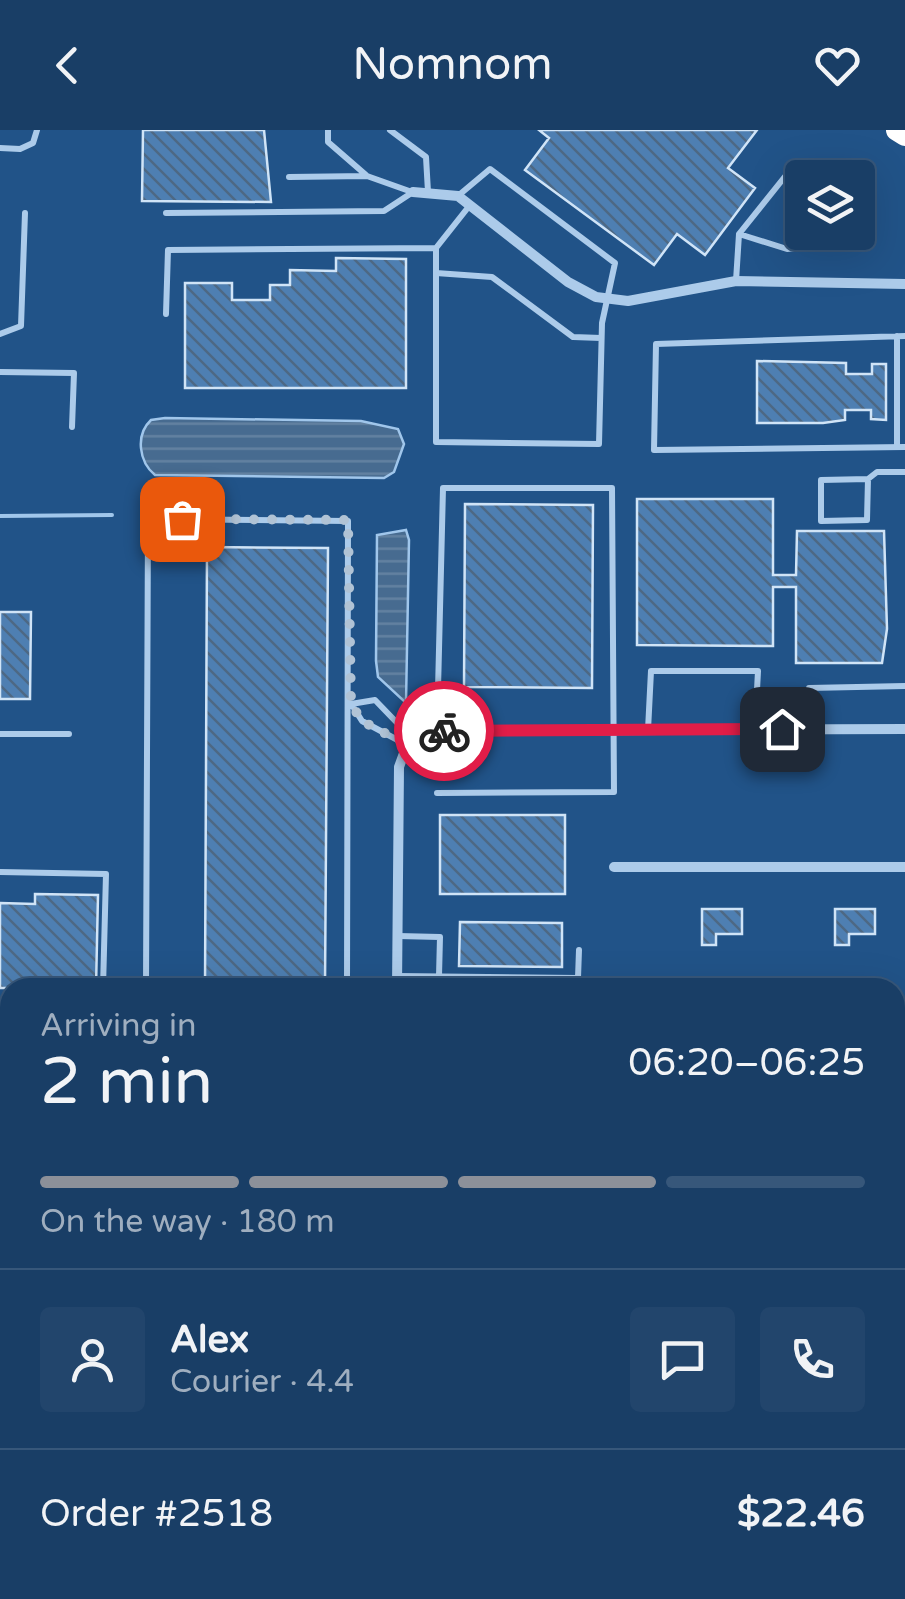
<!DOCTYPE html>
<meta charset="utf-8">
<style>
body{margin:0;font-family:"Varela Round",sans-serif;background:#22456c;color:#f1f3f6;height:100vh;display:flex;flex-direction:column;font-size:38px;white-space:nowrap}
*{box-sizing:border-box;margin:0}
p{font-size:32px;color:#9faebf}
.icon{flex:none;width:55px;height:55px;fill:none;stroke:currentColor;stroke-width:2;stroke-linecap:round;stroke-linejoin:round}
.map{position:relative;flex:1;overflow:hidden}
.sheet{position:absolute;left:0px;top:848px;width:905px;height:622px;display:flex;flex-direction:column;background:#193e66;border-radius:30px 30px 0 0;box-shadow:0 10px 40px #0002,0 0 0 2px #37577a}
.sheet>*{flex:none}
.fabs{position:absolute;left:785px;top:30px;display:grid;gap:20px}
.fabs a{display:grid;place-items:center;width:90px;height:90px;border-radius:10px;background:#193e66;box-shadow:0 10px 40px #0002,0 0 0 2px #37577a;font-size:50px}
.pin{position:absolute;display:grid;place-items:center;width:85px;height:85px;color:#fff;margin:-42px;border-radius:20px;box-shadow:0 5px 15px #0006}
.courier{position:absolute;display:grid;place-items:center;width:100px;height:100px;margin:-50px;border:8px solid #e11d48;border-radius:50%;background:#fff;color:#222;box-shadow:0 2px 12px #0007}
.overview em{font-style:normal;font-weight:600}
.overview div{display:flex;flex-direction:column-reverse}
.overview{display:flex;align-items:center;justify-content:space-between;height:170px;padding:0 40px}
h1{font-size:65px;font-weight:600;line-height:75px}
.bar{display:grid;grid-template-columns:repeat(4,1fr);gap:15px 10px;align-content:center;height:120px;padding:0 40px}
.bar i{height:12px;border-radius:8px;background:#37577a}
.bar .active{background:#8c9099}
.bar p{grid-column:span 4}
.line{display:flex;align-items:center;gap:25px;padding:0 40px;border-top:2px solid #37577a}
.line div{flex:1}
.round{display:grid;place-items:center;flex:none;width:105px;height:105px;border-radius:10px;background:#22456c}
header{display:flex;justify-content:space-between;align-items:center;height:130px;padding:0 40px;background:#193e66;font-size:45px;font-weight:600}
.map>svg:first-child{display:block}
</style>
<header><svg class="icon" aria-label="back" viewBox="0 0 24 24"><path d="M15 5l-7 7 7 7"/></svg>Nomnom<svg class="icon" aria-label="heart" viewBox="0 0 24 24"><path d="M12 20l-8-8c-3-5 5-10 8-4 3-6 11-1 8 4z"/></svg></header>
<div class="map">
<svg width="905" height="1469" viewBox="0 0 905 1469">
<defs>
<pattern id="water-rules" width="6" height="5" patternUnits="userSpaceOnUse" patternTransform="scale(2.5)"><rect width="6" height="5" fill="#476b90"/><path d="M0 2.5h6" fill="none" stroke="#6381a1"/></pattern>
<pattern id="building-back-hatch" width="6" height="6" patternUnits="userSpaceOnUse" patternTransform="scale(2.5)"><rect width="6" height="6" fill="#4e7fb2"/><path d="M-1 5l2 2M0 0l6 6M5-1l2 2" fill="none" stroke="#4d6884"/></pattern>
</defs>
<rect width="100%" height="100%" fill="#215388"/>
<!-- water -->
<path fill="url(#water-rules)" stroke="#a0c6eb" stroke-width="2.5" d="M 165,288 L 361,291 L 398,299 L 404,314 L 394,342 L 384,348 L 155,345 C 139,332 135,305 151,290 Z
M 406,400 L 409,410 L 406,573 L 378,547 L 376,531 L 377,405 Z"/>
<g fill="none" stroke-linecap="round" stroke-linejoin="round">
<!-- stream -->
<path stroke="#a0c6eb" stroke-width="4" d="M 0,386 L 112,385"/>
</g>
<!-- building -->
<path fill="url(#building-back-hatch)" stroke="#d0e4f7" stroke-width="2.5" d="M 143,0 L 264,0 L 271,72 L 142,71 Z
M 539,0 L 757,0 L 728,38 L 755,58 L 705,125 L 677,104 L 654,135 L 525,40 L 549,8 Z
M 336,128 L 406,129 L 406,258 L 185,258 L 185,153 L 232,153 L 232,170 L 270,170 L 270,155 L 290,155 L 290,140 L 336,141 Z
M 757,231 L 846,233 L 846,244 L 872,244 L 872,234 L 886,234 L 886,290 L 871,289 L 871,280 L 845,280 L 845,290 L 823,293 L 757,293 Z
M 637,369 L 773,369 L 773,445 L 796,445 L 797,401 L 884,401 L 887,499 L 882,533 L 796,533 L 796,457 L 773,457 L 773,516 L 637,515 Z
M 465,374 L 593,375 L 592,558 L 464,557 Z
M 207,417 L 328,418 L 325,858 L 205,858 Z
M 0,482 L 31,482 L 30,569 L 0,569 Z
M 440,685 L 565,685 L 565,764 L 440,764 Z
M 35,764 L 98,765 L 96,858 L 0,858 L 0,773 L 35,774 Z
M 702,779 L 742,779 L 742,804 L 716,804 L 716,815 L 702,815 Z
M 835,779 L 875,779 L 875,804 L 849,804 L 849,815 L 835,815 Z
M 460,792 L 562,793 L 562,837 L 459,836 Z
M 0,1407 L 10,1407 L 10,1469 L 0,1469 Z"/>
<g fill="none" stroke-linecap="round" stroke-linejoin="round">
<!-- service -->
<path stroke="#accbea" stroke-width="6" d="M 328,0 L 328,12 L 366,45
M 390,0 L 426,27 L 428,62
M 0,18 L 20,19 L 33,13 L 37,0
M 289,47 L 367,46 L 412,62
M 459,65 L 490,39 L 615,133 L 602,193 L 599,314 L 436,312 L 436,118 L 470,75
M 166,83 L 384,81 L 413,62
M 739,104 L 787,119 L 871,111 L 858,96
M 436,143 L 492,147 L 573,207 L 601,208
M 736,151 L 739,104 L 787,44 L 802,54
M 166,184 L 168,120 L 436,118
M 0,204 L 21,196 L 25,83
M 905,206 L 656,214 L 654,320 L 905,317
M 0,242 L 74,243 L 72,297
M 897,317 L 897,206
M 868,349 L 867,390 L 821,391 L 821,350 L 868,349 L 877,342 L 905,342
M 351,574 L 375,570 L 402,598 L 407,615
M 352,575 L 362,591 L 407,615
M 808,599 L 809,558 L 905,556
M 648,600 L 651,541 L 758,541 L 755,598
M 0,604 L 69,604
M 437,663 L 614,662 L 612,358 L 443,358 L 437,600
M 0,742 L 106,744 L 103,858
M 398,806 L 440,807 L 439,846
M 397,846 L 578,848 L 579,820
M 146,858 L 148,389 L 348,391 L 347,858
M 0,900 L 10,900
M 895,1018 L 905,1018
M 0,1022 L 3,943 L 10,943
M 0,1045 L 10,1045
M 0,1086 L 10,1086
M 0,1119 L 10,1118
M 0,1219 L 10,1218
M 895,1275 L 905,1276
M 0,1379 L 10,1379
M 895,1405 L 905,1405
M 61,1460 L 61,1469
M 152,1460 L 153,1469
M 438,1460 L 438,1469
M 535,1460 L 535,1469
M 569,1460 L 569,1469
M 716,1460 L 716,1469
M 42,1469 L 42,1460
M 174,1469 L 174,1460
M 296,1469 L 296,1460
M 336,1469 L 336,1460
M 854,1469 L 855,1460
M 873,1469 L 873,1460"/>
<!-- minor -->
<path stroke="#accbea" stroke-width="10" d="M 413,62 L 458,66 L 568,152 L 596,167 L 628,171 L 736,151 L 905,154
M 614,737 L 905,737
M 397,858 L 399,637 L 407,615 L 437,601 L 905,599"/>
<!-- secondary -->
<path stroke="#d7e7f8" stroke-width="18" d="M 895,1117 L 905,1117
M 895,1141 L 905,1141
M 0,1173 L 10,1173"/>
<!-- motorway -->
<path stroke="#fff" stroke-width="22" d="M 897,0 L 905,5"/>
</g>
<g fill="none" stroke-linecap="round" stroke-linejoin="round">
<!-- done -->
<path stroke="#b1c3d5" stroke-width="10" stroke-dasharray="0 18" d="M 182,389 L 348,390 L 351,574 L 362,591 L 407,615 L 444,601"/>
<!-- route -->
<path stroke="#e11d48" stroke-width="12" d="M 444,601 L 782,599"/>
</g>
</svg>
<div class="fabs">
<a><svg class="icon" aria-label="layers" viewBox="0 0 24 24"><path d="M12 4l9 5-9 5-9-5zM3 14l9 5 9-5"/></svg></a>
</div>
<div class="pin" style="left:182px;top:389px;background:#ea580c"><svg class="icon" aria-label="bag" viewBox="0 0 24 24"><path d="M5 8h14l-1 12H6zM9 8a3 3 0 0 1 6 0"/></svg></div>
<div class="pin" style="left:782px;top:599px;background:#1f2937"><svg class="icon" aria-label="home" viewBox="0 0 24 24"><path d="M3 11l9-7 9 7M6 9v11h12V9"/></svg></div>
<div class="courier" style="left:444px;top:601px"><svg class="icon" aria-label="bike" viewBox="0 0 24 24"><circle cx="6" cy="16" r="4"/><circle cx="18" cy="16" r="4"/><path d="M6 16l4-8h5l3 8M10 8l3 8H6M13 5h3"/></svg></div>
<section class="sheet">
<div class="overview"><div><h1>2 min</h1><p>Arriving in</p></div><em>06:20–06:25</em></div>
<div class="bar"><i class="active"></i><i class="active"></i><i class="active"></i><i></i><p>On the way · 180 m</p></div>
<div class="line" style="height:180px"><a class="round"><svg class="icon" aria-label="person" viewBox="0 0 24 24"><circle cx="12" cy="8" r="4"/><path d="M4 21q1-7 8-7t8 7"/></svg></a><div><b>Alex</b><p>Courier · 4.4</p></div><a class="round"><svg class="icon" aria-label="chat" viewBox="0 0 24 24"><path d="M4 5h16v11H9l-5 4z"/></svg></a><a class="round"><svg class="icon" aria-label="phone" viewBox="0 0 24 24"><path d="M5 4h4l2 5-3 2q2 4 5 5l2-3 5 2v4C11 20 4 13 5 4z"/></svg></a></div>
<div class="line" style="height:130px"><div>Order #2518</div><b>$22.46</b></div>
</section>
</div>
